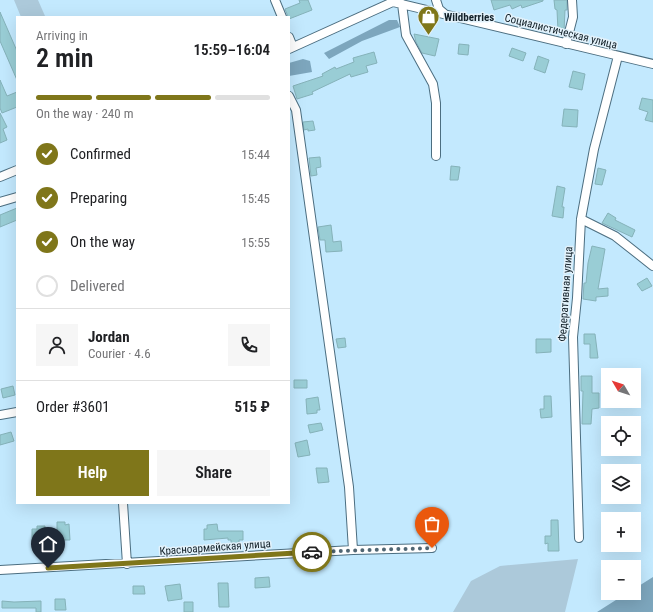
<!DOCTYPE html>
<meta charset="utf-8">
<style>
body{margin:0;font-family:"Roboto Condensed",sans-serif;background:#f6f6f6;color:#202124;height:100vh;display:flex;flex-direction:column;font-size:15px;white-space:nowrap}
*{box-sizing:border-box;margin:0}
p{font-size:13px;color:#757577}
.icon{flex:none;width:22px;height:22px;fill:none;stroke:currentColor;stroke-width:2;stroke-linecap:round;stroke-linejoin:round}
.map{position:relative;flex:1;overflow:hidden}
.side{position:absolute;left:16px;top:16px;width:274px;height:488px;display:flex;flex-direction:column;background:#fff;border-radius:0px;box-shadow:0 4px 16px #0002}
.side>*{flex:none}
.needle{width:26px;rotate:309deg}
.tools{position:absolute;left:601px;top:368px;display:grid;gap:8px}
.tools a{display:grid;place-items:center;width:40px;height:40px;border-radius:0px;background:#fff;box-shadow:0 4px 16px #0002;font-size:20px}
.pin{position:absolute;display:grid;place-items:center;width:34px;height:34px;color:#fff;margin:-41px -17px;border-radius:50% 50% 50% 0;rotate:-45deg;box-shadow:0 0 4px #0007}
.pin .icon{rotate:45deg}
.courier{position:absolute;display:grid;place-items:center;width:40px;height:40px;margin:-20px;border:3px solid #7f761a;border-radius:50%;background:#fff;color:#222;box-shadow:0 1px 5px #0007}
.head em{font-style:normal;font-weight:600}
.head div{display:flex;flex-direction:column-reverse}
.head{display:flex;align-items:center;justify-content:space-between;height:68px;padding:0 20px}
h1{font-size:26px;font-weight:600;line-height:30px}
.bar{display:grid;grid-template-columns:repeat(4,1fr);gap:6px 4px;align-content:center;height:48px;padding:0 20px}
.bar i{height:5px;border-radius:3px;background:#e0e0e0}
.bar .current{background:#7f761a}
.bar p{grid-column:span 4}
.line{display:flex;align-items:center;gap:10px;padding:0 20px;border-top:1px solid #e0e0e0}
.line div{flex:1}
.round{display:grid;place-items:center;flex:none;width:42px;height:42px;border-radius:0px;background:#f6f6f6}
ol{padding:0 20px;list-style:none}
li{display:flex;align-items:center;gap:12px;height:44px}
li p{margin-inline-start:auto}
li .icon{padding:4px;border-radius:50%;background:#7f761a;color:#fff;stroke-width:4}
li:last-child{color:#757577}
li i{width:22px;height:22px;border:2px solid #e0e0e0;border-radius:50%}
.button{display:flex;gap:8px;margin-top:auto;padding:8px 20px}
.button a{flex:1;height:46px;border-radius:0px;background:#7f761a;color:#fff;font-size:16px;font-weight:600;line-height:46px;text-align:center}
.button a+a{background:#f6f6f6;color:#202124}
.map>svg:first-child{display:block}
</style>
<div class="map">
<svg width="653" height="612" viewBox="0 0 653 612">
<rect width="100%" height="100%" fill="#c3e9fe"/>
<!-- green -->
<path fill="#acc9da" d="M 14,0 L 38,0 L 45,16 L 21,17 Z
M 578,559 L 565,612 L 453,612 L 471,581 L 500,566 Z"/>
<!-- forest -->
<path fill="#7da6bd" d="M 389,20 L 397,20 L 400,27 L 362,41 L 329,59 L 324,53 Z
M 303,59 L 310,61 L 312,72 L 289,76 L 289,63 Z
M 653,577 L 653,612 L 597,612 L 627,593 L 634,593 L 634,589 Z"/>
<!-- building -->
<path fill="#99cdd5" stroke="#85b2b9" d="M 299,0 L 308,0 L 312,10 L 289,19 L 285,9 L 300,3 Z
M 491,0 L 543,0 L 543,1 L 522,8 L 521,5 L 512,9 L 510,5 L 494,10 Z
M 554,0 L 567,0 L 567,10 L 565,10 L 564,31 L 558,31 L 557,10 L 555,9 Z
M 0,12 L 17,51 L 17,80 L 0,41 Z
M 414,34 L 439,39 L 435,56 L 422,53 L 416,42 Z
M 459,44 L 469,45 L 468,55 L 458,54 Z
M 512,48 L 526,53 L 523,61 L 509,56 Z
M 374,52 L 377,63 L 366,66 L 368,72 L 351,77 L 350,74 L 312,92 L 313,94 L 297,99 L 293,86 L 323,76 L 322,74 L 335,67 L 336,69 L 354,62 L 353,58 Z
M 538,56 L 549,60 L 545,73 L 534,69 Z
M 573,71 L 585,74 L 582,90 L 569,87 Z
M 0,80 L 7,96 L 17,92 L 17,107 L 2,113 L 0,108 Z
M 642,98 L 653,100 L 653,122 L 645,120 L 648,112 L 639,109 Z
M 564,109 L 578,110 L 577,127 L 562,126 Z
M 0,113 L 7,127 L 3,129 L 7,140 L 0,143 Z
M 313,121 L 315,130 L 308,131 L 308,129 L 304,130 L 303,122 Z
M 320,157 L 321,167 L 316,168 L 317,175 L 311,176 L 309,158 Z
M 451,166 L 460,167 L 458,180 L 450,180 Z
M 598,168 L 606,170 L 602,185 L 595,184 Z
M 557,186 L 565,188 L 562,207 L 564,207 L 563,218 L 552,216 Z
M 17,208 L 17,220 L 0,227 L 0,215 Z
M 608,213 L 616,218 L 615,220 L 635,230 L 632,237 L 602,223 Z
M 331,225 L 333,242 L 341,241 L 342,251 L 326,252 L 325,240 L 320,240 L 318,227 Z
M 592,246 L 605,249 L 598,289 L 608,288 L 608,296 L 596,297 L 596,301 L 583,299 L 584,283 L 586,283 L 588,263 Z
M 647,278 L 652,286 L 642,291 L 637,284 Z
M 584,334 L 595,334 L 598,358 L 590,358 L 590,344 L 584,344 Z
M 345,338 L 346,347 L 338,348 L 336,339 Z
M 536,339 L 551,339 L 551,352 L 536,353 Z
M 581,376 L 592,376 L 592,393 L 599,393 L 599,408 L 592,409 L 591,424 L 582,424 L 583,391 L 581,391 Z
M 294,380 L 307,380 L 307,388 L 294,388 Z
M 13,386 L 15,395 L 3,398 L 1,389 Z
M 544,396 L 551,396 L 552,417 L 541,418 L 540,409 L 544,409 Z
M 318,397 L 320,410 L 317,410 L 317,413 L 307,414 L 306,399 Z
M 321,423 L 323,430 L 310,433 L 308,425 Z
M 11,432 L 14,441 L 0,445 L 0,435 Z
M 307,440 L 310,455 L 298,457 L 295,443 Z
M 316,468 L 327,468 L 329,482 L 318,483 Z
M 551,520 L 558,520 L 559,551 L 548,551 L 548,543 L 545,544 L 545,536 L 551,536 Z
M 57,522 L 65,522 L 65,525 L 69,524 L 70,540 L 57,540 Z
M 217,524 L 218,531 L 243,531 L 243,540 L 239,540 L 239,545 L 231,545 L 231,540 L 228,540 L 228,538 L 204,540 L 204,529 L 207,529 L 207,525 Z
M 37,526 L 45,526 L 45,541 L 32,541 L 32,529 L 37,529 Z
M 269,577 L 270,587 L 255,588 L 255,578 Z
M 218,583 L 228,583 L 229,607 L 219,607 Z
M 180,584 L 182,599 L 168,601 L 165,586 Z
M 133,586 L 144,586 L 145,594 L 133,594 Z
M 55,599 L 65,599 L 66,610 L 55,610 Z
M 2,601 L 14,602 L 41,601 L 41,612 L 36,612 L 36,608 L 2,608 Z
M 184,602 L 193,602 L 193,612 L 184,612 Z"/>
<g fill="none" stroke-linecap="round" stroke-linejoin="round">
<defs>
<path id="minor" d="M 275,0 L 282,17
M 436,0 L 439,9 L 445,14
M 393,2 L 653,64
M 402,4 L 406,35 L 433,84 L 436,103 L 436,156
M 289,37 L 293,47
M 566,44 L 573,17 L 572,0
M 289,49 L 397,0
M 289,96 L 296,110 L 349,487 L 353,550
M 0,177 L 17,170
M 0,202 L 17,197
M 581,219 L 615,236 L 653,266
M 0,415 L 17,412
M 123,503 L 127,564
M 579,538 L 573,337 L 577,298 L 581,219 L 594,149 L 618,56
M 0,570 L 353,550 L 432,548"/>
</defs>
<!-- minor casing -->
<use href="#minor" stroke="#4c6e80" stroke-width="10"/>
<!-- minor -->
<use href="#minor" stroke="#fff" stroke-width="8"/>
</g>
<g fill="none" stroke-linecap="round" stroke-linejoin="round">
<!-- done -->
<path stroke="#506673" stroke-width="4" stroke-dasharray="0 7.2" d="M 312,552 L 432,548"/>
<!-- route -->
<path stroke="#7f761a" stroke-width="5" d="M 48,568 L 312,552"/>
</g>
<!-- icons -->
<defs>
<symbol id="shop-pin" viewBox="-11 -11 22 30"><path d="M0 17L-7.5 6A9.5 9.5 0 1 1 7.5 6Z" fill="#7f761a" stroke="#e3f2fb"/><path d="M-5-2.5h2.3a2.7 3.5 0 0 1 5.4 0H5L5.5 6h-11ZM-1.5-2.5h3a1.5 2.3 0 0 0-3 0Z" fill="#fff"/></symbol>
</defs>
<g fill-rule="evenodd">
<use href="#shop-pin" x="416" y="4" width="25" height="34"/>
</g>
<g text-anchor="middle" stroke-width="3" stroke-linejoin="round" paint-order="stroke">
<!-- poi labels -->
<g font-size="11" font-weight="bold" fill="#122028" stroke="#e3f2fb" text-anchor="start">
<text x="444" y="21">Wildberries</text>
</g>
<!-- street labels -->
<g font-size="11" fill="#122028" stroke="#e3f2fb">
<text transform="translate(561 31) rotate(14)" y="4">Социалистическая улица</text>
<text transform="translate(565 294) rotate(-86)" y="4">Федеративная улица</text>
<text transform="translate(215 547) rotate(-4)" y="4">Красноармейская улица</text>
</g>
</g>
</svg>
<div class="tools">
<a><svg class="needle" viewBox="-14 -14 28 28"><path d="M0-13l5 13h-10z" fill="#e53935"/><path d="M0 13l5-13h-10z" fill="#757577"/></svg></a>
<a><svg class="icon" aria-label="locate" viewBox="0 0 24 24"><circle cx="12" cy="12" r="6"/><path d="M12 2v4M12 18v4M2 12h4M18 12h4"/></svg></a>
<a><svg class="icon" aria-label="layers" viewBox="0 0 24 24"><path d="M12 4l9 5-9 5-9-5zM3 14l9 5 9-5"/></svg></a>
<a>+</a>
<a>−</a>
</div>
<div class="pin" style="left:432px;top:548px;background:#ea580c"><svg class="icon" aria-label="bag" viewBox="0 0 24 24"><path d="M5 8h14l-1 12H6zM9 8a3 3 0 0 1 6 0"/></svg></div>
<div class="pin" style="left:48px;top:568px;background:#1f2937"><svg class="icon" aria-label="home" viewBox="0 0 24 24"><path d="M3 11l9-7 9 7M6 9v11h12V9"/></svg></div>
<div class="courier" style="left:312px;top:552px"><svg class="icon" aria-label="car" viewBox="0 0 24 24"><path d="M5 17H2v-5l4-1 3-4h7l3 4 3 1v5h-3M9 17h6M6 11h13"/><circle cx="7" cy="17" r="2"/><circle cx="17" cy="17" r="2"/></svg></div>
<section class="side">
<div class="head"><div><h1>2 min</h1><p>Arriving in</p></div><em>15:59–16:04</em></div>
<div class="bar"><i class="current"></i><i class="current"></i><i class="current"></i><i></i><p>On the way · 240 m</p></div>
<ol>
<li><svg class="icon" aria-label="check" viewBox="0 0 24 24"><path d="M5 12l5 5 9-10"/></svg>Confirmed<p>15:44</p></li>
<li><svg class="icon" aria-label="check" viewBox="0 0 24 24"><path d="M5 12l5 5 9-10"/></svg>Preparing<p>15:45</p></li>
<li><svg class="icon" aria-label="check" viewBox="0 0 24 24"><path d="M5 12l5 5 9-10"/></svg>On the way<p>15:55</p></li>
<li><i></i>Delivered</li>
</ol>
<div class="line" style="height:72px"><a class="round"><svg class="icon" aria-label="person" viewBox="0 0 24 24"><circle cx="12" cy="8" r="4"/><path d="M4 21q1-7 8-7t8 7"/></svg></a><div><b>Jordan</b><p>Courier · 4.6</p></div><a class="round"><svg class="icon" aria-label="phone" viewBox="0 0 24 24"><path d="M5 4h4l2 5-3 2q2 4 5 5l2-3 5 2v4C11 20 4 13 5 4z"/></svg></a></div>
<div class="line" style="height:52px"><div>Order #3601</div><b>515 ₽</b></div>
<div class="button"><a>Help</a><a>Share</a></div>
</section>
</div>
